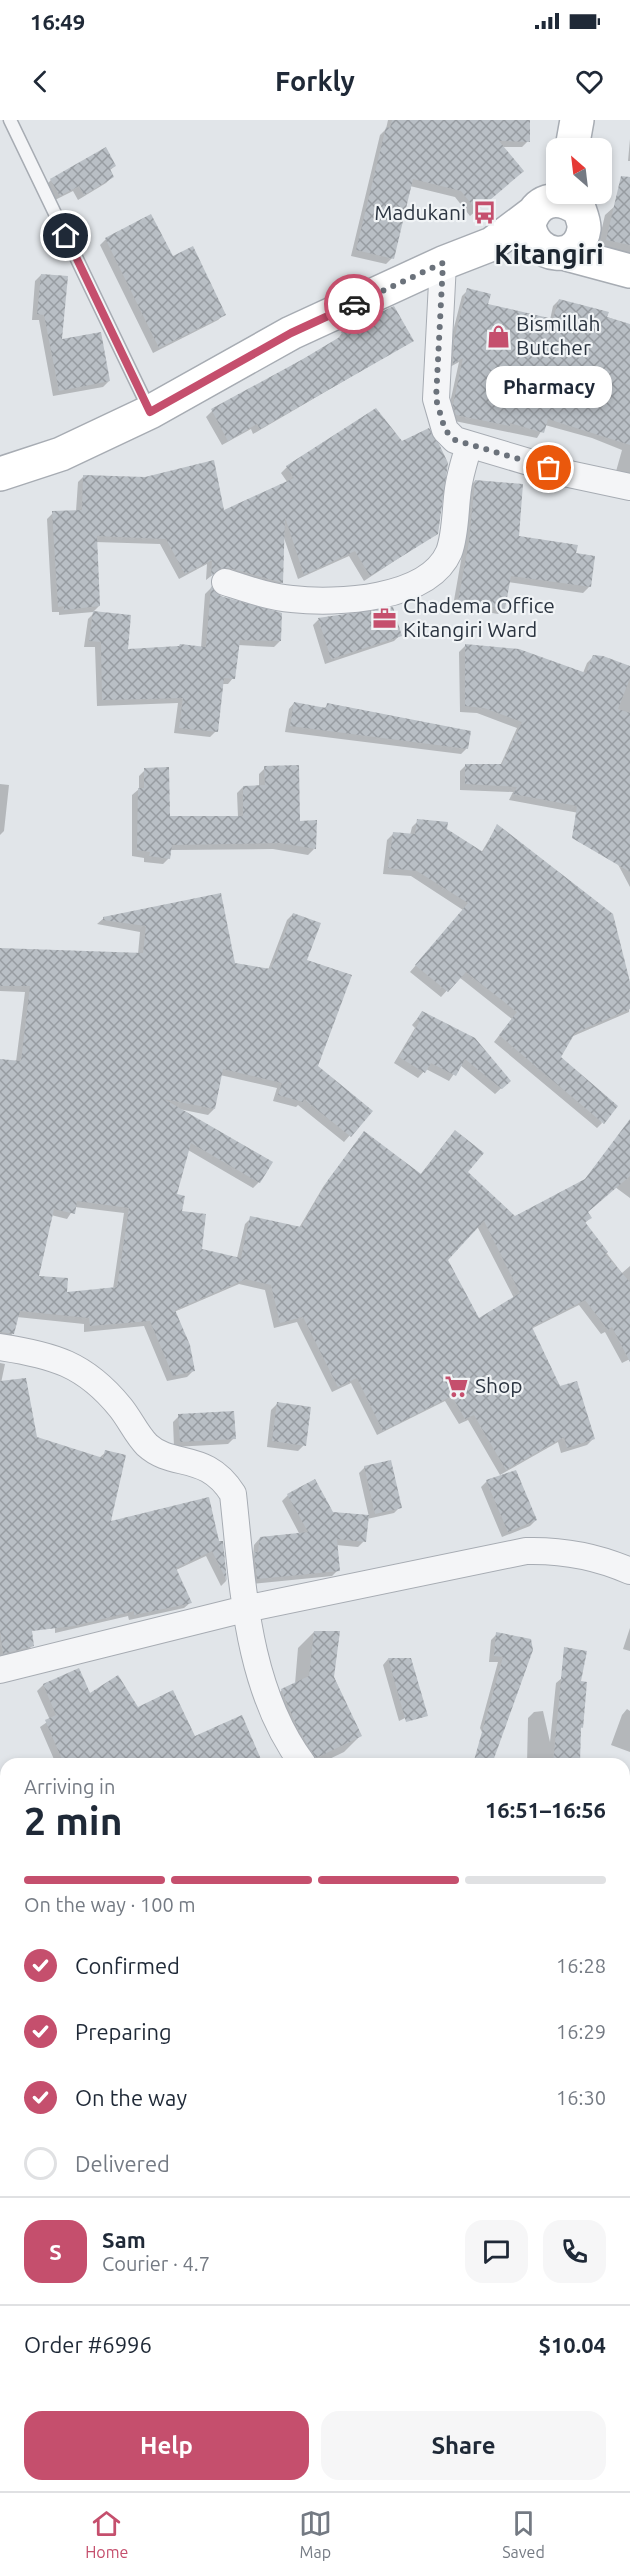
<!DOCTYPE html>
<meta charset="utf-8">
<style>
body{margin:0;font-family:Ubuntu,sans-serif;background:#f6f6f7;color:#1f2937;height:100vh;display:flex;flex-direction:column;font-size:22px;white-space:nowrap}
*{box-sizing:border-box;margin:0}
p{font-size:20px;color:#747a83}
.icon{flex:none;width:33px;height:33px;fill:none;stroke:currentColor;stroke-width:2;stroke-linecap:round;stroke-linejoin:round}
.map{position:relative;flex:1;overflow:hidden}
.details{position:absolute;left:0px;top:1638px;width:630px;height:734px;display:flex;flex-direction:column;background:#fff;border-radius:18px 18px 0 0;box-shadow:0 3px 9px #0003}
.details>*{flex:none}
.needle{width:39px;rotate:332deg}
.buttons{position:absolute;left:546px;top:18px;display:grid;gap:12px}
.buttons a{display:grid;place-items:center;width:66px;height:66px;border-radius:12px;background:#fff;box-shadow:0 3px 9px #0003;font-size:30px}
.pin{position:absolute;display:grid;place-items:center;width:51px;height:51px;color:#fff;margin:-26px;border:3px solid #fff;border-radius:50%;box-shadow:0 2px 6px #0007}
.courier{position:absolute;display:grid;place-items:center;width:60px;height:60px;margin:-30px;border:4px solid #c54f6d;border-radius:50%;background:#fff;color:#222;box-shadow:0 2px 8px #0007}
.bubble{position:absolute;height:42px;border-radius:18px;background:#fff;box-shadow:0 3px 9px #0003;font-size:20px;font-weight:600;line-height:42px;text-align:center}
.head em{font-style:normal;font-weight:600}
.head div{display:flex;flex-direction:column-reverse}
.head{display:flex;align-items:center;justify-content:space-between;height:102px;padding:0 24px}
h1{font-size:39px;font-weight:600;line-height:45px}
.bar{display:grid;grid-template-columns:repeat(4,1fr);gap:9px 6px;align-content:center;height:72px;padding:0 24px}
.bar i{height:8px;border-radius:4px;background:#e0e1e3}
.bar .current{background:#c54f6d}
.bar p{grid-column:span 4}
.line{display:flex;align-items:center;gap:15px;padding:0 24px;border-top:2px solid #e0e1e3}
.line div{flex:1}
.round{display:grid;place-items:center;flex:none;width:63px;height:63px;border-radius:18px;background:#f6f6f7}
ol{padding:0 24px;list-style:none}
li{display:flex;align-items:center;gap:18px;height:66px}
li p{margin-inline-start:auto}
li .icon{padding:6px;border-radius:50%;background:#c54f6d;color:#fff;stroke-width:4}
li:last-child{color:#747a83}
li i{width:33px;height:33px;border:3px solid #e0e1e3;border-radius:50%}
.primary-button{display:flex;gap:12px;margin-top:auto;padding:12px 24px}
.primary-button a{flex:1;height:69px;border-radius:18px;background:#c54f6d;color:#fff;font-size:24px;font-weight:600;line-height:69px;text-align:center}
.primary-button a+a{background:#f6f6f7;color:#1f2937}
.status{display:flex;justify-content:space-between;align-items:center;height:42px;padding:0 30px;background:#fff;direction:ltr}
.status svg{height:16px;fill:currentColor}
header{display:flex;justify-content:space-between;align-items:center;height:78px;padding:0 24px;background:#fff;font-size:27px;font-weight:600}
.menu{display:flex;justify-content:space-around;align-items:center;height:84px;border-top:2px solid #e0e1e3;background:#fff;font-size:16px;color:#747a83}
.menu a{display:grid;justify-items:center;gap:3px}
.menu .current{color:#c54f6d}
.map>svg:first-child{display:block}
</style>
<div class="status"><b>16:49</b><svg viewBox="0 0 49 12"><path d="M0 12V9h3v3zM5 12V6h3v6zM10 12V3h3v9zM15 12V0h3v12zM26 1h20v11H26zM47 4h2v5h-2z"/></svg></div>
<header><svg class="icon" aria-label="back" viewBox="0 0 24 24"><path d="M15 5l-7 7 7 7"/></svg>Forkly<svg class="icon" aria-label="heart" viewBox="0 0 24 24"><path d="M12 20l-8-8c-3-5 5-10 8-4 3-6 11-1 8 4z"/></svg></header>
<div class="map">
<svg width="630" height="2371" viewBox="0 0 630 2371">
<defs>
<pattern id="building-cross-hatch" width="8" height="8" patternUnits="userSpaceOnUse" patternTransform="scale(1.5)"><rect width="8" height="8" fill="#b9bfc5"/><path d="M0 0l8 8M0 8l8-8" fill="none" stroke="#979ca1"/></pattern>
</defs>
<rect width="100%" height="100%" fill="#e1e5e9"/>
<!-- shadow -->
<path fill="#0003" fill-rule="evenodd" d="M 388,0 L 529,0 L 528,21 L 522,27 L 502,27 L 516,57 L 470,96 L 455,77 L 410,66 L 392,138 L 386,144 L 351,136 L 380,15 L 386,9 Z
M 630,19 L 630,41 L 628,41 Z
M 115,46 L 109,51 L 112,57 L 106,63 L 78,80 L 73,71 L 53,81 L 45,66 L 51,60 Z
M 615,86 L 630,89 L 630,137 L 597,129 L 605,95 Z
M 106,119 L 172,138 L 224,194 L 218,200 L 153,233 L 100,125 Z
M 41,155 L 61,221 L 109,261 L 103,267 L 53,276 L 39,200 L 32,200 L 35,161 Z
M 468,170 L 486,185 L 550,200 L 553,186 L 559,180 L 630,205 L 630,360 L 615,355 L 622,330 L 592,318 L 545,305 L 537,318 L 450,300 L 448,292 L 459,242 L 448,248 L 449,227 L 462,176 Z
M 342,213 L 412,221 L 253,314 L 251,309 L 222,325 L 206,297 L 212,291 L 337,220 Z
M 287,347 L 437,413 L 364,461 L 349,436 L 298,459 L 283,415 L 282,462 L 276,468 L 215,453 L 206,460 L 207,444 L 179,459 L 160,424 L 95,422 L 99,486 L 93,492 L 59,495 L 59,492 L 52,492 L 47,399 L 53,393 L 76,391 L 78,362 L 84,356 L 223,393 L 288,363 L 281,353 Z
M 475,361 L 517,417 L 575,435 L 589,467 L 583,473 L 508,462 L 504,488 L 498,494 L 453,486 L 463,429 L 469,367 Z
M 211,468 L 280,521 L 274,527 L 238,525 L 233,558 L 228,564 L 222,564 L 216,611 L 210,617 L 174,613 L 178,583 L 97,586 L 95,527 L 84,527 L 88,499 L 94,493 L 126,530 L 201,528 L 205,474 Z
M 392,489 L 400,515 L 394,521 L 325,544 L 313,505 L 318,500 Z
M 465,526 L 583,553 L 587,543 L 593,537 L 630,548 L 630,767 L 587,686 L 579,693 L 509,680 L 513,672 L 460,670 L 460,651 L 466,645 L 500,646 L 517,608 L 477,593 L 460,592 L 459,532 Z
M 294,583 L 323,589 L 328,585 L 467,628 L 461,634 L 285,612 L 289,589 Z
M 265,648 L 314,729 L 308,735 L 273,729 L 170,730 L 169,738 L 163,744 L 144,742 L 144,738 L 132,736 L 132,675 L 139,669 L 139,656 L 145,650 L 169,697 L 238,697 L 237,673 L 243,667 L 259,667 L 259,654 Z
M 0,664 L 9,665 L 4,711 L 0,715 Z
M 418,701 L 445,710 L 481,733 L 497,706 L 630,868 L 629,892 L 571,917 L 559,937 L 602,1003 L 597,1008 L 494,922 L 512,899 L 459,857 L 441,877 L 410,852 L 463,790 L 411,756 L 383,754 L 387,720 L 393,714 L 410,715 L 412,707 Z
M 220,775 L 233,844 L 268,850 L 287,800 L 293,794 L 305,841 L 316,947 L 371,991 L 344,1022 L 298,985 L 296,987 L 273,981 L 277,968 L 220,955 L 214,989 L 208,995 L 179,989 L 259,1062 L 253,1068 L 188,1030 L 175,1075 L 200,1130 L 237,1138 L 245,1104 L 251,1098 L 299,1108 L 323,1067 L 364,1013 L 420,1055 L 449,1018 L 466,1052 L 515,1098 L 583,1062 L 618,1016 L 630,1015 L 630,1078 L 615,1067 L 587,1092 L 590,1098 L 584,1104 L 622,1153 L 630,1146 L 630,1239 L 622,1243 L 605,1212 L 601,1214 L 579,1185 L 531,1209 L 559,1268 L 593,1319 L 587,1325 L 561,1333 L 558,1322 L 500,1355 L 468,1300 L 459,1304 L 445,1281 L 377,1315 L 351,1263 L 332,1272 L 297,1202 L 274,1208 L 265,1170 L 239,1164 L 174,1192 L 193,1251 L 187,1257 L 167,1261 L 144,1206 L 84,1212 L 84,1204 L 17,1197 L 13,1213 L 7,1220 L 0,1219 L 0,941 L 16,942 L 25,872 L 0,871 L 0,829 L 138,834 L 140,812 L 97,804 L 104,798 ZM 75,1087 L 124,1093 L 113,1169 L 65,1174 L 38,1157 L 51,1095 L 67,1099 ZM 477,1106 L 514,1178 L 478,1200 L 446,1140 Z
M 422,893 L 509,961 L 495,974 L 460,945 L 449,961 L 426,949 L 418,958 L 394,943 L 415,908 L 412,905 Z
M 0,1243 L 5,1244 L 1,1263 L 35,1318 L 99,1338 L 106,1332 L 109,1403 L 221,1422 L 226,1461 L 221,1466 L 206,1436 L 176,1450 L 190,1483 L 184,1488 L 129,1500 L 128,1496 L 55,1513 L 55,1500 L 0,1492 Z
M 277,1284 L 304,1325 L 298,1331 L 267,1327 L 271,1290 Z
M 179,1296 L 234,1318 L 228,1324 L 174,1327 L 173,1302 Z
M 365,1347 L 400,1387 L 394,1393 L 367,1399 L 364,1421 L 358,1427 L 336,1425 L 338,1450 L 332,1456 L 252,1464 L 249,1440 L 253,1436 L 254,1425 L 260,1418 L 300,1415 L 282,1381 L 288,1375 L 332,1393 L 369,1397 L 359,1353 Z
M 487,1361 L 536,1400 L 530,1406 L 502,1417 L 481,1367 Z
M 0,1508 L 32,1526 L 26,1532 L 0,1537 Z
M 630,1508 L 630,1531 L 623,1529 Z
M 314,1512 L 360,1616 L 344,1632 L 319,1644 L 294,1644 L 266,1586 L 282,1570 L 295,1564 L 298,1528 Z
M 497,1514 L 530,1520 L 491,1644 L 478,1644 L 492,1633 L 480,1608 L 498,1542 L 489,1542 L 491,1520 Z
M 388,1539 L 417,1592 L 399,1601 L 383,1545 Z
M 78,1550 L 89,1575 L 137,1589 L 195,1618 L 262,1644 L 123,1644 L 112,1623 L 64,1644 L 56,1644 L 40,1607 L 50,1600 L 37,1571 L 43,1565 Z
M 562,1558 L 582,1607 L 579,1610 L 578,1644 L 527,1644 L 528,1598 L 534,1592 L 543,1591 L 550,1622 L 556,1563 Z
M 627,1589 L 630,1591 L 630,1632 L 611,1625 L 622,1595 Z
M 6,1697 L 6,1821 L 0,1818 L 0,1698 Z
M 0,1864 L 6,1865 L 6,1914 L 0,1913 Z
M 624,1900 L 630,1910 L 630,2005 L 624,2008 Z
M 624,2010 L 630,2010 L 630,2156 L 624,2153 Z
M 64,2366 L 150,2366 L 163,2371 L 63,2371 Z
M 225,2366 L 360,2366 L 359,2371 L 225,2371 Z
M 488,2366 L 494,2366 L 511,2370 L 483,2371 Z
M 524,2366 L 566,2366 L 563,2371 L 524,2371 Z
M 170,2367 L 180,2371 L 167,2371 Z"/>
<!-- building -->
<path fill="url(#building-cross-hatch)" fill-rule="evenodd" d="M 392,0 L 530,0 L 530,22 L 499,21 L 524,51 L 477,91 L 461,71 L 413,59 L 394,139 L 356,130 L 386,7 L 390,8 Z
M 106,27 L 116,46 L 110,49 L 114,57 L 84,75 L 79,66 L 60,76 L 50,59 Z
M 621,56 L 630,57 L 630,125 L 606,120 Z
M 151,94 L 173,136 L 193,126 L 226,195 L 159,228 L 105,118 Z
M 41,154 L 68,156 L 62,219 L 101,212 L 110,261 L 59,271 L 44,195 L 37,194 Z
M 467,168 L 491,174 L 488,184 L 553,199 L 559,179 L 609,192 L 607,197 L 630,204 L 630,325 L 548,299 L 544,313 L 510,303 L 510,306 L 456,295 L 453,285 L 463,238 L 453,244 L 454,220 Z
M 394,186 L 414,221 L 260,309 L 257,304 L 228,321 L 211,289 L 303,239 L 343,215 L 341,212 L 355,204 Z
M 376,288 L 402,321 L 429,308 L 440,326 L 448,343 L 438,414 L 370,456 L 355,431 L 304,455 L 285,397 L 283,463 L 229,448 L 221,448 L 211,456 L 212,440 L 185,454 L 166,419 L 97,416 L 100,486 L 64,490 L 64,486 L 58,487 L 52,391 L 82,390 L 83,355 L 145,357 L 214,340 L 224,390 L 294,358 L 286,346 Z
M 475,360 L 523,364 L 519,416 L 578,425 L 576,433 L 595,436 L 591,467 L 511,456 L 505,489 L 458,481 L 469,422 Z
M 211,466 L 220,476 L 282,493 L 281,521 L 240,520 L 235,559 L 224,558 L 218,612 L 179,608 L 183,578 L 102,580 L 101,522 L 89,521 L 93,491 L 131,495 L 128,529 L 179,526 L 180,524 L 206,527 Z
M 393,487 L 402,516 L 331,539 L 318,498 Z
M 465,524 L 519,529 L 586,553 L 593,535 L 603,536 L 630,546 L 630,558 L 618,589 L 630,593 L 630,752 L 572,718 L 577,686 L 513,674 L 517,667 L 465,664 L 465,644 L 502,644 L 522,602 L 484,588 L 465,586 Z
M 294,582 L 326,588 L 327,583 L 471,611 L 468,629 L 290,606 Z
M 299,645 L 300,701 L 317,700 L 316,729 L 280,723 L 172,725 L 170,739 L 149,736 L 150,732 L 137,730 L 138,668 L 144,668 L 144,648 L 169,647 L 170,696 L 243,696 L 243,666 L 265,665 L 264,646 Z
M 417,699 L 448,702 L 447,709 L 483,732 L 497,704 L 613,794 L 630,862 L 630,889 L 575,913 L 561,937 L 618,986 L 604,1004 L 499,915 L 517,892 L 466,852 L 448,872 L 415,845 L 468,783 L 417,751 L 388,748 L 393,712 L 415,714 Z
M 221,773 L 235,843 L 271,849 L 293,793 L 321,803 L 307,840 L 352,855 L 318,946 L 373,991 L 351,1017 L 304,979 L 303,982 L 278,975 L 282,963 L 223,949 L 215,989 L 164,979 L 273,1042 L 260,1063 L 191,1023 L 177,1074 L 185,1076 L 182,1091 L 206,1094 L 202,1129 L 241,1138 L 250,1096 L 301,1107 L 328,1060 L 364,1011 L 421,1054 L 455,1010 L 484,1033 L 468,1052 L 515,1096 L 585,1059 L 630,999 L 630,1056 L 588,1092 L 592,1098 L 585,1102 L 608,1132 L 605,1134 L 630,1162 L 630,1242 L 612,1207 L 608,1210 L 585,1180 L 532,1207 L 560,1266 L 577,1261 L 595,1319 L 567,1328 L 564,1317 L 506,1350 L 474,1295 L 465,1299 L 452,1276 L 383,1311 L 357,1258 L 338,1267 L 303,1197 L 280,1203 L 271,1165 L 246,1159 L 175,1190 L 190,1225 L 195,1251 L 173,1256 L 150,1201 L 90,1206 L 89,1198 L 20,1191 L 14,1214 L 0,1212 L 0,939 L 21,941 L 30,866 L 0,866 L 0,828 L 143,833 L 146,806 L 103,800 L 103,797 ZM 77,1081 L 129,1088 L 117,1167 L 67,1172 L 68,1158 L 39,1156 L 54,1089 L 75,1094 ZM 484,1101 L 520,1173 L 479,1198 L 448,1140 Z
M 422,891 L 475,918 L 511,961 L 502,969 L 465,939 L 456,956 L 431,943 L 425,953 L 399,937 L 420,901 L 417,899 Z
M 26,1258 L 37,1317 L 103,1338 L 105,1330 L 126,1335 L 111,1401 L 209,1377 L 219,1421 L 223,1421 L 227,1461 L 212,1431 L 176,1448 L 192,1483 L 134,1495 L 134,1491 L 74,1506 L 32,1511 L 34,1526 L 3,1534 L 0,1510 L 0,1261 Z
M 277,1282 L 311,1287 L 306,1326 L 272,1321 Z
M 234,1291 L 236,1319 L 180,1322 L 178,1294 Z
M 391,1340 L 402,1388 L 375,1394 L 364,1346 Z
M 516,1350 L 537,1400 L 508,1412 L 486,1360 Z
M 315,1359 L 333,1392 L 369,1395 L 366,1422 L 337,1419 L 340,1451 L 257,1459 L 254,1432 L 258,1432 L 260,1417 L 308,1412 L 287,1374 Z
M 314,1511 L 340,1511 L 334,1557 L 362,1616 L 316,1638 L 297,1607 L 281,1569 L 309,1556 Z
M 496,1512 L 531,1519 L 533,1530 L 492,1644 L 473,1644 L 503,1537 L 494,1536 Z
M 564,1527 L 587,1531 L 581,1561 L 587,1562 L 583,1608 L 581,1607 L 580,1644 L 553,1644 Z
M 388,1538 L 411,1538 L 428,1596 L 406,1602 Z
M 79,1548 L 90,1573 L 118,1555 L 138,1587 L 173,1570 L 195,1616 L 242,1595 L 263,1644 L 64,1644 L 45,1600 L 56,1595 L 43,1564 Z"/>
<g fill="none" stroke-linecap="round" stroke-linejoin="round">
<defs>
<path id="lane" d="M 10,0 L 150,291"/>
<path id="street" d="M 443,143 L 436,279 L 445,310 L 455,320 L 569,354 L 630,367
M 225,462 C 247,469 269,477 292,479 C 336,484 428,480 449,432 C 456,413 455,389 458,369 C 460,354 465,339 469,325
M 0,1227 C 53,1235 85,1244 120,1287 C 130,1299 136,1314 147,1325 C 173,1349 206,1331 233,1374 C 243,1465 246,1568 303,1644
M 0,1550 L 245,1489 L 526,1431 C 563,1430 596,1436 630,1451
M 0,1989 L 6,1994
M 624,2162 L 630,2162"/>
<path id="secondary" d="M 572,28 L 577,0
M 575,74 C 576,85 585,99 584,109 C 579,144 533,140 529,104 C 536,80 556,74 577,88
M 563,133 L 630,151
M 0,354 L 61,334 L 150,292 L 291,213 L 443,143 L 492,124 L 532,94"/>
</defs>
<!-- lane casing -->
<use href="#lane" stroke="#a7acb3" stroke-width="15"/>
<!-- street casing -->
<use href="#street" stroke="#a7acb3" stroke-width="28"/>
<!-- secondary casing -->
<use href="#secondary" stroke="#a7acb3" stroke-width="36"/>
<!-- lane -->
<use href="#lane" stroke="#f4f5f7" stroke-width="12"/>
<!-- street -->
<use href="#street" stroke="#f4f5f7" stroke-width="26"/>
<!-- secondary -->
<use href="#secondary" stroke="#fff" stroke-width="33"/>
</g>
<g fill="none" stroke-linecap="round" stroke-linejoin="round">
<!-- done -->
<path stroke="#6b727b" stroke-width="6" stroke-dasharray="0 10.8" d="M 354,184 L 443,143 L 436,279 L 445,310 L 455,320 L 549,348"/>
<!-- route -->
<path stroke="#c54f6d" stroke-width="8" d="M 66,116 L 150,292 L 291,213 L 354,184"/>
</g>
<!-- icons -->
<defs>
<symbol id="bus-bare" viewBox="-9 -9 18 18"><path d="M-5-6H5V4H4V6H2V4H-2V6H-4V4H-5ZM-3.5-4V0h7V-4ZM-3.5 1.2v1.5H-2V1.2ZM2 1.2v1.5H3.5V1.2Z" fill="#c54f6d" stroke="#f1f4f6" stroke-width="2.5" paint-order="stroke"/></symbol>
<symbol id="shop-bare" viewBox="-9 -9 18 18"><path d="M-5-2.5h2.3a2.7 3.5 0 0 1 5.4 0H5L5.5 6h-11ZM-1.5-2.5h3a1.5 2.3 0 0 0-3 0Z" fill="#c54f6d" stroke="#f1f4f6" stroke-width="2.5" paint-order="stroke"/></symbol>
<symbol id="office-bare" viewBox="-9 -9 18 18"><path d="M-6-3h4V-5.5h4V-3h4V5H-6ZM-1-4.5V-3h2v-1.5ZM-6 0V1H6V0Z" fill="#c54f6d" stroke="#f1f4f6" stroke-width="2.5" paint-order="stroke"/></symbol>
<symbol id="supermarket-bare" viewBox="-9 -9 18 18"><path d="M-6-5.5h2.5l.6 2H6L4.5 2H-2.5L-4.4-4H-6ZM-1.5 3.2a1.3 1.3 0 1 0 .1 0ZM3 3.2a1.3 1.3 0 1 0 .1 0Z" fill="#c54f6d" stroke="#f1f4f6" stroke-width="2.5" paint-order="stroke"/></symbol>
</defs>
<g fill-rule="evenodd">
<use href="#bus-bare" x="468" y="76" width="33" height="33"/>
<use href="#shop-bare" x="482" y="200" width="33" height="33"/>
<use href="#office-bare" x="368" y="482" width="33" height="33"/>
<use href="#supermarket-bare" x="440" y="1250" width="33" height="33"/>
</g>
<g text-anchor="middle" stroke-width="4.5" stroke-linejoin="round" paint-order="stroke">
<!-- poi labels -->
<g font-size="21" fill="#2b3440" stroke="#f1f4f6" text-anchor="start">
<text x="466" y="100" text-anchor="end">Madukani</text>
<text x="516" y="211">Bismillah<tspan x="516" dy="24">Butcher</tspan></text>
<text x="403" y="493">Chadema Office<tspan x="403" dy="24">Kitangiri Ward</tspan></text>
<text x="475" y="1273">Shop</text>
</g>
<!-- district labels -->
<g font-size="27" font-weight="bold" fill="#1d2630" stroke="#f1f4f6">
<text x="549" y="144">Kitangiri</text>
</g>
</g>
</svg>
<div class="buttons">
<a><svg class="needle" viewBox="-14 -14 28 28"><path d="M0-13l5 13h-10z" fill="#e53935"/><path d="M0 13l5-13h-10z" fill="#747a83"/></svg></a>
</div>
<div class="pin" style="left:549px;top:348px;background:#ea580c"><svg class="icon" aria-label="bag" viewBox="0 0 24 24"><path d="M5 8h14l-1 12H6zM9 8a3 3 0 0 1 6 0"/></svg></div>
<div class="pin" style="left:66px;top:116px;background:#1f2937"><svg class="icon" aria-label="home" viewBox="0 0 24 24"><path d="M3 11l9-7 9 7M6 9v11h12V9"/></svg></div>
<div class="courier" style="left:354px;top:184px"><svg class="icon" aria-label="car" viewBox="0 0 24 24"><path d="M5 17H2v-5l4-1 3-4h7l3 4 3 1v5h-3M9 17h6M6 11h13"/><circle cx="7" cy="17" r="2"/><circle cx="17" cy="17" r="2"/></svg></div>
<div class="bubble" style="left:486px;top:246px;width:126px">Pharmacy</div>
<section class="details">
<div class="head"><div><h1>2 min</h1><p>Arriving in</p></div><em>16:51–16:56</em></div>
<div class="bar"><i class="current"></i><i class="current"></i><i class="current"></i><i></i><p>On the way · 100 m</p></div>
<ol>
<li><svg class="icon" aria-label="check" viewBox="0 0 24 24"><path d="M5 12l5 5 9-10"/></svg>Confirmed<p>16:28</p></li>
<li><svg class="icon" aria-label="check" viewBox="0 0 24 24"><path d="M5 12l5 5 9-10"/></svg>Preparing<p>16:29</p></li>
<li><svg class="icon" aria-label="check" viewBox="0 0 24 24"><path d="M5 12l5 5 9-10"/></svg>On the way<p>16:30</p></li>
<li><i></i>Delivered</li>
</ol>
<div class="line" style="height:108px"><b class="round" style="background:#c54f6d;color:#fff">S</b><div><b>Sam</b><p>Courier · 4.7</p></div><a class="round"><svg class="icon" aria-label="chat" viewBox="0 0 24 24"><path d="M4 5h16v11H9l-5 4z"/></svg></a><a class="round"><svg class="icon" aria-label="phone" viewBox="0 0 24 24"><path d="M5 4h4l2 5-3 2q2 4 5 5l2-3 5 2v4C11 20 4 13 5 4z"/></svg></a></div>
<div class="line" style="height:78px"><div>Order #6996</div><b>$10.04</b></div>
<div class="primary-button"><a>Help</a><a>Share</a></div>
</section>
</div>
<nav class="menu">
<a class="current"><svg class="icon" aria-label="home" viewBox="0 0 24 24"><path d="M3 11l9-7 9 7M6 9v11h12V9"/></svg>Home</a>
<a><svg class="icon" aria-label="map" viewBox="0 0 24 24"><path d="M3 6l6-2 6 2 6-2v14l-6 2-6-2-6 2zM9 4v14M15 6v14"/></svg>Map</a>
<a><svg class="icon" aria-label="saved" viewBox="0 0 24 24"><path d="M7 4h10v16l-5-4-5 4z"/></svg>Saved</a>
</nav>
